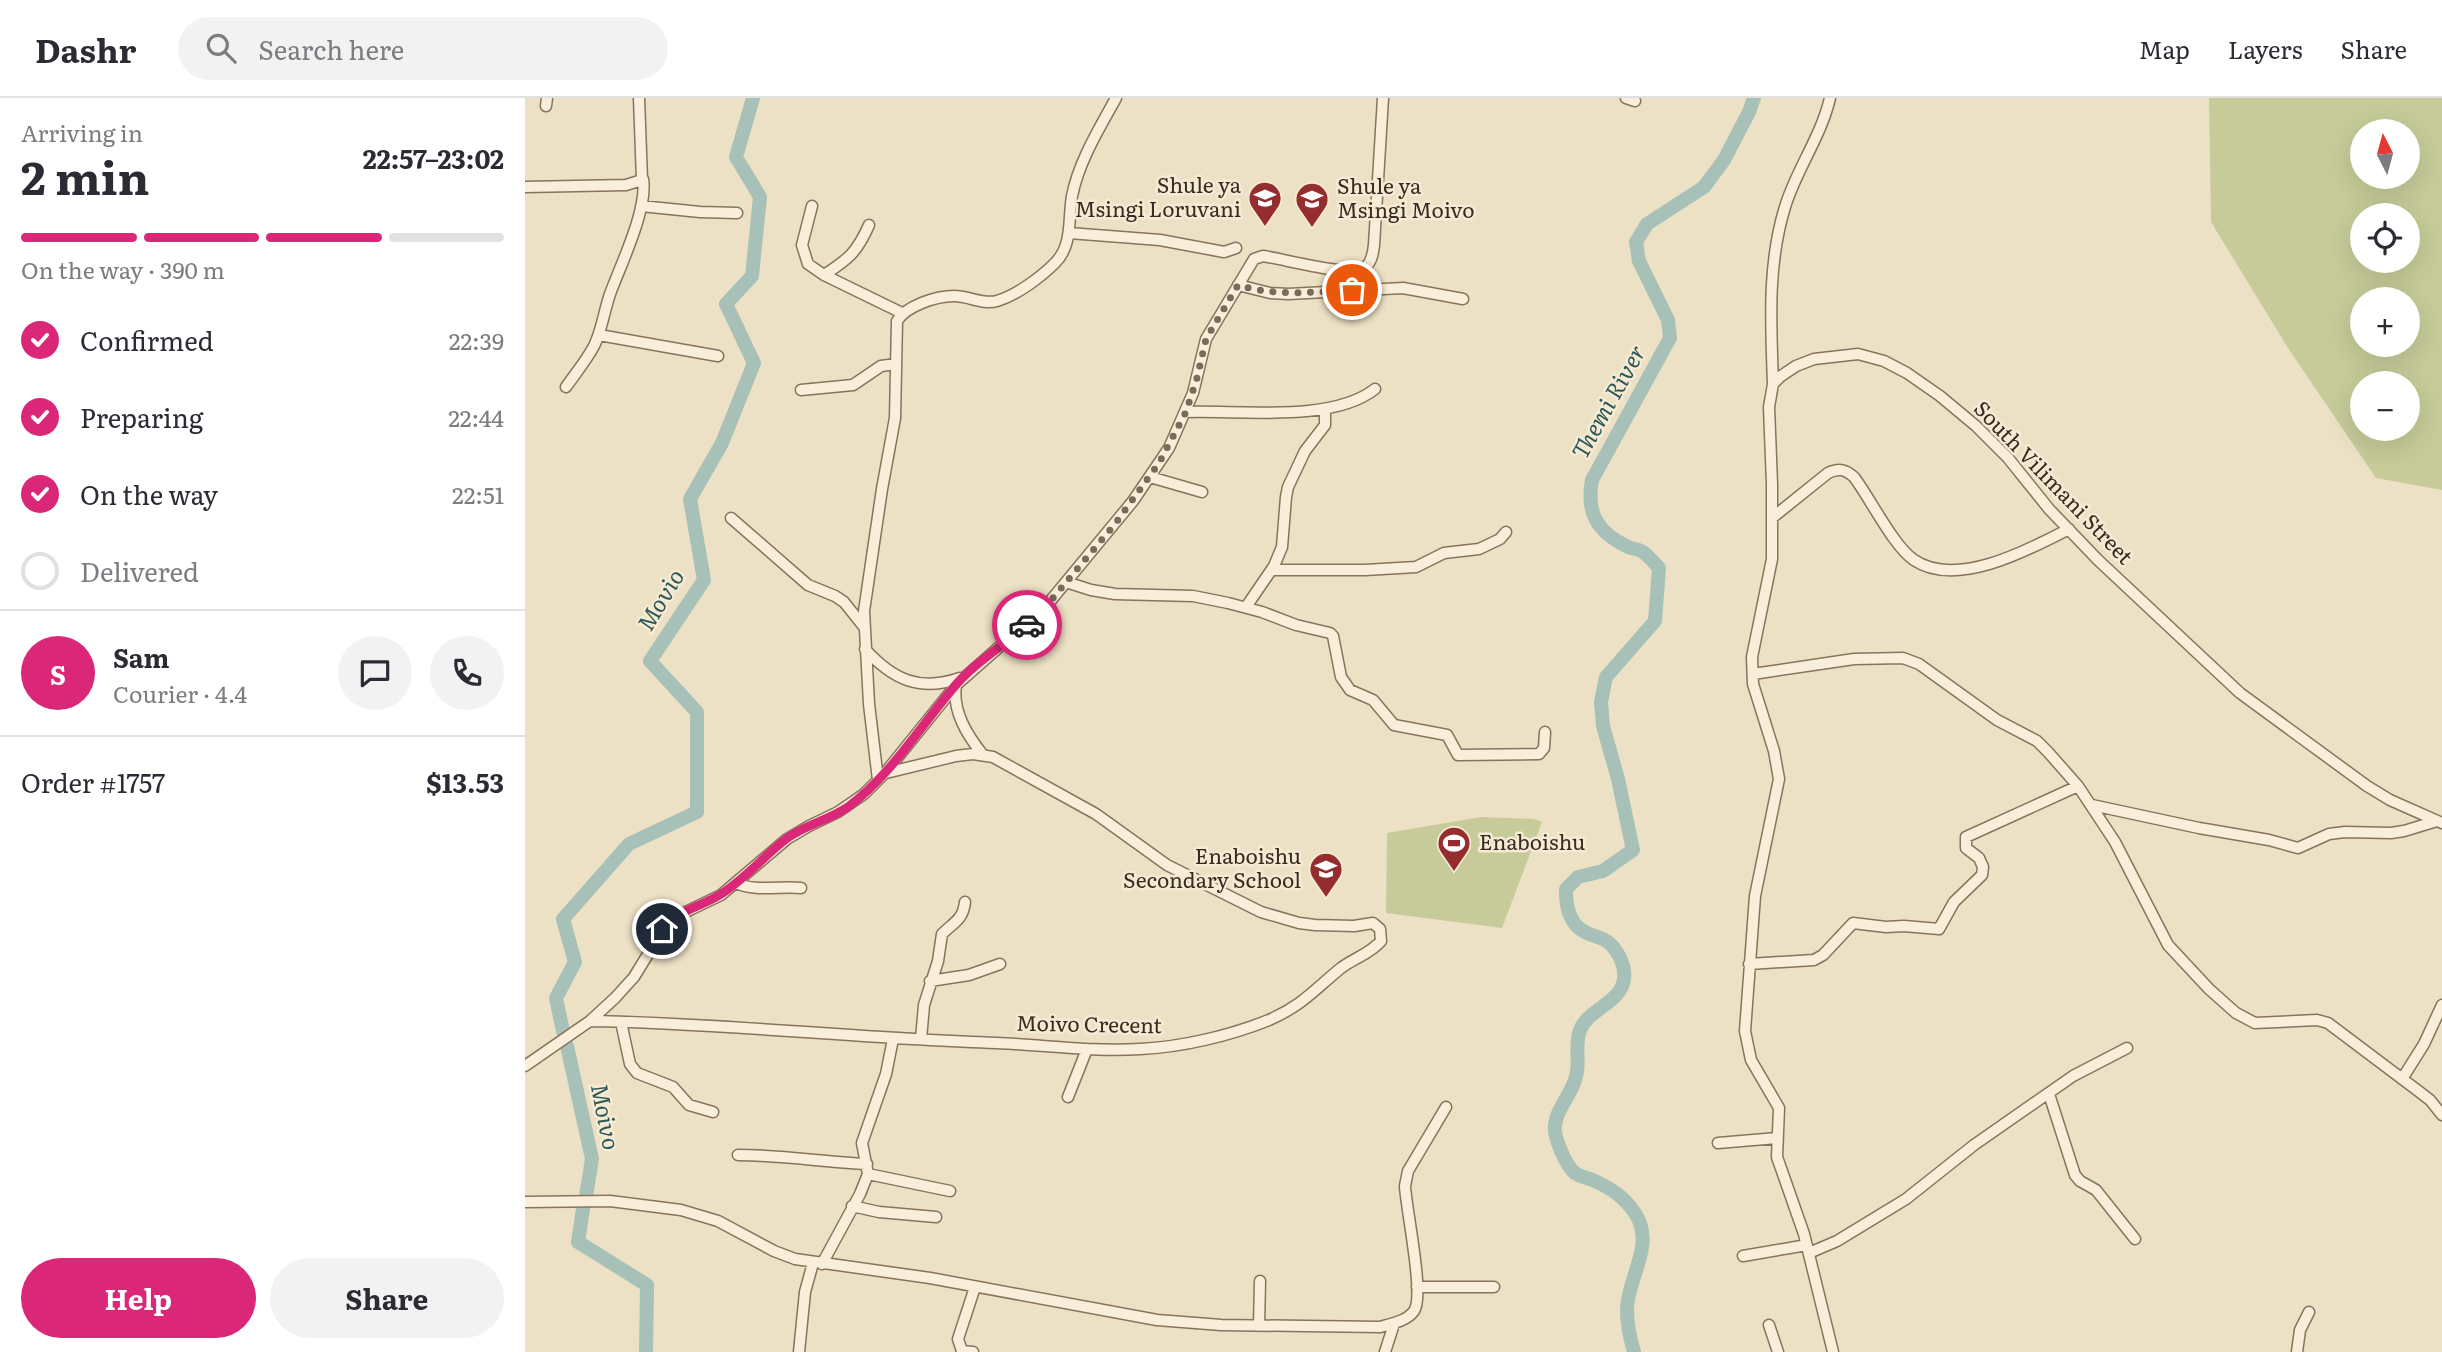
<!DOCTYPE html>
<meta charset="utf-8">
<style>
body{margin:0;font-family:Literata,serif;background:#f2f2f3;color:#2b2b33;height:100vh;display:flex;flex-direction:column;font-size:26px;white-space:nowrap}
*{box-sizing:border-box;margin:0}
p{font-size:23px;color:#7c7c81}
.icon{flex:none;width:38px;height:38px;fill:none;stroke:currentColor;stroke-width:2;stroke-linecap:round;stroke-linejoin:round}
.map{position:relative;flex:1;overflow:hidden}
.side{display:flex;flex-direction:column;background:#fff;width:525px}
.side>*{flex:none}
.needle{width:46px;rotate:354deg}
.buttons{position:absolute;left:1825px;top:21px;display:grid;gap:14px}
.buttons a{display:grid;place-items:center;width:70px;height:70px;border-radius:50%;background:#fff;box-shadow:0 7px 28px #0002;font-size:35px}
.pin{position:absolute;display:grid;place-items:center;width:60px;height:60px;color:#fff;margin:-30px;border:4px solid #fff;border-radius:50%;box-shadow:0 2px 7px #0007}
.courier{position:absolute;display:grid;place-items:center;width:70px;height:70px;margin:-35px;border:5px solid #db2777;border-radius:50%;background:#fff;color:#222;box-shadow:0 2px 9px #0007}
.overview em{font-style:normal;font-weight:700}
.overview div{display:flex;flex-direction:column-reverse}
.overview{display:flex;align-items:center;justify-content:space-between;height:119px;padding:0 21px}
h1{font-size:46px;font-weight:700;line-height:52px}
.bar{display:grid;grid-template-columns:repeat(4,1fr);gap:10px 7px;align-content:center;height:84px;padding:0 21px}
.bar i{height:9px;border-radius:5px;background:#e1e1e2}
.bar .on{background:#db2777}
.bar p{grid-column:span 4}
.line{display:flex;align-items:center;gap:18px;padding:0 21px;border-top:2px solid #e1e1e2}
.line div{flex:1}
.round{display:grid;place-items:center;flex:none;width:74px;height:74px;border-radius:37px;background:#f2f2f3}
ol{padding:0 21px;list-style:none}
li{display:flex;align-items:center;gap:21px;height:77px}
li p{margin-inline-start:auto}
li .icon{padding:7px;border-radius:50%;background:#db2777;color:#fff;stroke-width:4}
li:last-child{color:#7c7c81}
li i{width:38px;height:38px;border:4px solid #e1e1e2;border-radius:50%}
.cta{display:flex;gap:14px;margin-top:auto;padding:14px 21px}
.cta a{flex:1;height:80px;border-radius:42px;background:#db2777;color:#fff;font-size:28px;font-weight:700;line-height:80px;text-align:center}
.cta a+a{background:#f2f2f3;color:#2b2b33}
header{display:flex;align-items:center;gap:42px;box-sizing:border-box;height:98px;padding:0 35px;background:#fff;border-bottom:2px solid #e1e1e2}
header strong{font-size:33px}
nav{display:flex;gap:38px;margin-inline-start:auto;font-size:24px}
.search{width:490px;height:63px;background:#f2f2f3;display:flex;align-items:center;gap:18px;box-sizing:border-box;padding:0 24px;border-radius:38px;color:#7c7c81;font-size:26px}
main{display:flex;flex:1;min-height:0}
.map>svg:first-child{display:block}
</style>
<header>
<strong>Dashr</strong>
<div class="search"><svg class="icon" aria-label="search" viewBox="0 0 24 24"><circle cx="10" cy="10" r="6"/><path d="M15 15l6 6"/></svg>Search here</div>
<nav><a>Map</a><a>Layers</a><a>Share</a></nav>
</header>
<main>
<section class="side">
<div class="overview"><div><h1>2 min</h1><p>Arriving in</p></div><em>22:57–23:02</em></div>
<div class="bar"><i class="on"></i><i class="on"></i><i class="on"></i><i></i><p>On the way · 390 m</p></div>
<ol>
<li><svg class="icon" aria-label="check" viewBox="0 0 24 24"><path d="M5 12l5 5 9-10"/></svg>Confirmed<p>22:39</p></li>
<li><svg class="icon" aria-label="check" viewBox="0 0 24 24"><path d="M5 12l5 5 9-10"/></svg>Preparing<p>22:44</p></li>
<li><svg class="icon" aria-label="check" viewBox="0 0 24 24"><path d="M5 12l5 5 9-10"/></svg>On the way<p>22:51</p></li>
<li><i></i>Delivered</li>
</ol>
<div class="line" style="height:126px"><b class="round" style="background:#db2777;color:#fff">S</b><div><b>Sam</b><p>Courier · 4.4</p></div><a class="round"><svg class="icon" aria-label="chat" viewBox="0 0 24 24"><path d="M4 5h16v11H9l-5 4z"/></svg></a><a class="round"><svg class="icon" aria-label="phone" viewBox="0 0 24 24"><path d="M5 4h4l2 5-3 2q2 4 5 5l2-3 5 2v4C11 20 4 13 5 4z"/></svg></a></div>
<div class="line" style="height:91px"><div>Order #1757</div><b>$13.53</b></div>
<div class="cta"><a>Help</a><a>Share</a></div>
</section>
<div class="map">
<svg width="1917" height="1254" viewBox="0 0 1917 1254">
<rect width="100%" height="100%" fill="#ede1c5"/>
<!-- green -->
<path fill="#c6cb99" fill-rule="evenodd" d="M 1684,0 L 1917,0 L 1917,392 L 1851,380 L 1763,250 L 1686,124 ZM 1838,33 L 1883,33 L 1883,79 L 1838,79 ZM 1838,117 L 1883,117 L 1883,163 L 1838,163 ZM 1838,201 L 1883,201 L 1883,247 L 1838,247 ZM 1838,285 L 1883,285 L 1883,331 L 1838,331 Z
M 956,719 L 1009,721 L 1017,724 L 977,830 L 861,815 L 862,735 Z"/>
<g fill="none" stroke-linecap="round" stroke-linejoin="round">
<!-- river -->
<path stroke="#a7c1b9" stroke-width="14" d="M 38,933 L 31,900 L 50,864 L 38,821 L 104,746 L 172,714 L 172,614 L 125,563 L 179,482 L 165,401 L 197,345 L 229,265 L 201,206 L 227,178 L 235,99 L 211,59 L 228,0
M 42,948 L 67,1061 L 61,1098
M 58,1111 L 53,1144 L 122,1187 L 121,1254
M 1109,1254 C 1105,1240 1102,1227 1102,1212 C 1102,1180 1131,1147 1110,1115 C 1099,1099 1087,1091 1070,1083 C 1064,1080 1055,1079 1050,1075 C 1041,1068 1028,1038 1030,1027 C 1032,1008 1049,995 1052,974 C 1054,961 1050,945 1055,932 C 1063,911 1096,905 1099,881 C 1101,867 1091,847 1078,841 C 1068,837 1057,835 1050,826 C 1042,815 1041,804 1041,791 L 1053,779 L 1078,773 L 1108,752 L 1093,681 L 1078,628 L 1076,604 L 1081,579 L 1130,523 L 1134,470 C 1129,465 1124,458 1118,454 C 1114,451 1108,451 1103,449 C 1072,434 1061,415 1067,382 L 1145,240 L 1143,222 L 1114,163 L 1111,144 L 1122,126 L 1179,89 L 1199,62 L 1224,14 L 1229,0"/>
<defs>
<path id="street" d="M 1101,0 L 1110,3
M 21,8 L 22,0
M 0,89 L 101,87 L 117,82 L 114,0
M 116,108 L 175,114 L 212,115
M 287,108 L 277,147 L 283,166 L 299,177 L 377,215
M 544,135 L 635,142 L 699,154 L 711,150
M 299,177 C 324,161 332,154 344,127
M 713,187 L 745,195 L 763,196 L 878,190 L 938,201
M 74,237 L 193,258
M 1248,286 C 1246,227 1242,167 1260,109 C 1271,72 1296,39 1305,0
M 41,289 C 50,276 61,263 69,248 C 77,232 79,213 85,196 C 96,166 123,111 118,81
M 276,292 L 328,287 L 356,268 L 371,266
M 661,314 C 714,312 807,325 850,291
M 625,379 L 677,394
M 206,420 L 283,487 L 310,498 L 319,504 L 339,529
M 1247,420 L 1303,375 C 1313,370 1320,371 1329,379 C 1345,400 1369,449 1389,462 C 1432,491 1505,451 1544,431
M 747,472 L 840,472 L 891,469 L 919,455 L 954,451 L 975,441 L 981,434
M 541,484 L 566,492 L 590,496 L 668,498 L 703,505 L 737,514 L 771,527 L 805,535 L 808,538 L 816,579 L 825,592 L 848,602 L 869,627 L 922,637 L 933,657 L 1014,656 L 1019,650 L 1020,634
M 721,509 L 749,468 L 757,449 L 761,399 L 763,389 L 780,353 L 800,327 L 800,311
M 340,551 C 368,582 395,594 435,580
M 1228,576 L 1329,561 L 1378,560 L 1394,566 L 1472,622 L 1512,643 L 1523,654 L 1553,688 L 1590,744 L 1643,847 L 1684,891 L 1711,915 L 1730,925 L 1792,922 L 1803,925 L 1892,992 L 1905,1002 L 1917,1017
M 431,587 C 427,613 442,637 458,657
M 353,682 L 344,606 L 339,513 L 357,391 L 370,320 L 372,223 C 381,208 411,198 429,198 C 444,198 458,207 472,203 C 492,197 516,179 530,165 C 548,147 543,121 547,98 C 554,63 574,31 591,0
M 1567,707 L 1674,730 L 1744,742 L 1773,750 L 1804,736 L 1820,734 L 1866,735 L 1879,733 L 1912,723
M 211,785 C 230,794 255,788 276,790
M 1224,866 L 1289,862 L 1298,857 L 1328,825 L 1361,829 L 1379,828 L 1414,831 L 1429,804 L 1457,777 L 1458,769 L 1454,760 L 1441,750 L 1441,739 L 1553,688
M 405,883 L 444,877 L 475,866
M 65,923 C 201,925 336,941 472,945 C 520,947 567,954 615,951 C 657,949 704,938 744,922 C 778,907 789,892 816,870 C 829,860 845,856 856,843 L 855,831 L 848,825 L 829,828 L 790,827 L 774,825 L 736,814 L 642,767 L 571,716 L 468,659 L 448,656 L 431,658 L 361,675
M 96,924 L 105,966 L 112,975 L 148,989 L 164,1007 L 188,1014
M 396,941 L 399,907 L 413,863 L 417,836 C 429,824 438,822 440,804
M 0,968 L 65,923 L 90,900 L 109,879 L 144,822 L 196,797 L 262,741 L 284,728 L 313,714 L 339,696 L 360,675 L 431,587 L 522,507 L 608,403 L 644,350 L 668,295 L 681,241 L 729,161 L 738,158 C 759,161 820,178 837,171 C 846,168 848,156 849,147 L 858,0
M 1877,981 L 1899,946 L 1917,907
M 1524,996 L 1550,1077 L 1555,1083 L 1571,1092 L 1610,1141
M 543,999 L 562,951
M 1193,1045 L 1252,1040
M 213,1057 C 256,1057 298,1064 342,1066
M 343,1076 L 425,1093
M 0,1104 L 85,1103 L 156,1112 L 193,1123 L 249,1153 L 270,1161 L 405,1180 L 632,1222 L 696,1227 L 855,1229 C 866,1226 882,1223 889,1213 C 900,1198 881,1111 880,1088 L 883,1073 L 921,1009
M 327,1108 L 354,1114 L 411,1119
M 1284,1155 L 1312,1143 L 1381,1101 L 1449,1047 L 1548,978 L 1602,950
M 1218,1158 L 1282,1147
M 297,1166 L 335,1096 L 343,1076 L 337,1045 L 361,976 L 368,941
M 892,1189 L 969,1189
M 1244,1227 L 1253,1254
M 734,1228 L 735,1183
M 274,1254 L 280,1194 L 288,1165
M 448,1254 L 437,1253 L 433,1241 L 450,1189
M 860,1254 L 869,1226
M 1308,1254 L 1279,1136 L 1252,1059 L 1254,1010 L 1226,962 L 1220,933 L 1230,798 L 1254,681 L 1249,653 L 1228,586 L 1227,559 L 1247,461 L 1247,386 L 1244,309 L 1248,286 L 1256,278 L 1271,268 L 1289,261 L 1333,256 L 1359,263 L 1382,275 L 1415,298 L 1451,328 L 1483,360 L 1524,411 L 1573,462 L 1715,595 L 1842,688 L 1865,702 L 1917,725
M 1772,1254 L 1775,1232 L 1784,1214"/>
</defs>
<!-- street casing -->
<use href="#street" stroke="#88735c" stroke-width="13"/>
<!-- street -->
<use href="#street" stroke="#f8eed9" stroke-width="10"/>
</g>
<g fill="none" stroke-linecap="round" stroke-linejoin="round">
<!-- done -->
<path stroke="#776b59" stroke-width="7" stroke-dasharray="0 12.6" d="M 502,527 L 522,507 L 590,426 L 634,365 L 661,314 L 672,280 L 681,241 L 713,187 C 754,199 785,194 827,192"/>
<!-- route -->
<path stroke="#db2777" stroke-width="9" d="M 137,831 C 153,812 176,809 196,796 C 220,781 239,758 261,741 C 280,727 304,722 323,709 C 366,677 394,630 429,589 C 449,565 478,548 502,527"/>
</g>
<!-- icons -->
<defs>
<symbol id="school-pin" viewBox="-11 -11 22 30"><path d="M0 17L-7.5 6A9.5 9.5 0 1 1 7.5 6Z" fill="#952d2f" stroke="#f5ebd5"/><path d="M0-5L7-2L0 1L-7-2ZM-4 1L0 2.5L4 1V4Q0 6-4 4Z" fill="#fff"/></symbol>
<symbol id="stadium-pin" viewBox="-11 -11 22 30"><path d="M0 17L-7.5 6A9.5 9.5 0 1 1 7.5 6Z" fill="#952d2f" stroke="#f5ebd5"/><path d="M0-5a6.5 5 0 1 0 0 10a6.5 5 0 1 0 0-10ZM-3.5-1.8h7v3.6h-7Z" fill="#fff"/></symbol>
</defs>
<g fill-rule="evenodd">
<use href="#school-pin" x="721" y="81" width="38" height="52"/>
<use href="#school-pin" x="768" y="82" width="38" height="52"/>
<use href="#stadium-pin" x="910" y="726" width="38" height="52"/>
<use href="#school-pin" x="782" y="752" width="38" height="52"/>
</g>
<g text-anchor="middle" stroke-width="5" stroke-linejoin="round" paint-order="stroke">
<!-- poi labels -->
<g font-size="21" fill="#382b1f" stroke="#f5ebd5" text-anchor="end">
<text x="716" y="95">Shule ya<tspan x="716" dy="24">Msingi Loruvani</tspan></text>
<text x="812" y="96" text-anchor="start">Shule ya<tspan x="812" dy="24">Msingi Moivo</tspan></text>
<text x="954" y="752" text-anchor="start">Enaboishu</text>
<text x="776" y="766">Enaboishu<tspan x="776" dy="24">Secondary School</tspan></text>
</g>
<!-- street labels -->
<g font-size="21" fill="#382b1f" stroke="#f5ebd5">
<text transform="translate(1528 385) rotate(46)" y="7">South Vilimani Street</text>
<text transform="translate(564 927) rotate(1)" y="7">Moivo Crecent</text>
</g>
<!-- water labels -->
<g font-size="23" font-style="italic" fill="#2f5855" stroke="#f5ebd5">
<text transform="translate(1084 304) rotate(-61)" y="8">Themi River</text>
<text transform="translate(136 502) rotate(-59)" y="8">Movio</text>
<text transform="translate(80 1019) rotate(79)" y="8">Moivo</text>
</g>
</g>
</svg>
<div class="buttons">
<a><svg class="needle" viewBox="-14 -14 28 28"><path d="M0-13l5 13h-10z" fill="#e53935"/><path d="M0 13l5-13h-10z" fill="#7c7c81"/></svg></a>
<a><svg class="icon" aria-label="locate" viewBox="0 0 24 24"><circle cx="12" cy="12" r="6"/><path d="M12 2v4M12 18v4M2 12h4M18 12h4"/></svg></a>
<a>+</a>
<a>−</a>
</div>
<div class="pin" style="left:827px;top:192px;background:#ea580c"><svg class="icon" aria-label="bag" viewBox="0 0 24 24"><path d="M5 8h14l-1 12H6zM9 8a3 3 0 0 1 6 0"/></svg></div>
<div class="pin" style="left:137px;top:831px;background:#1f2937"><svg class="icon" aria-label="home" viewBox="0 0 24 24"><path d="M3 11l9-7 9 7M6 9v11h12V9"/></svg></div>
<div class="courier" style="left:502px;top:527px"><svg class="icon" aria-label="car" viewBox="0 0 24 24"><path d="M5 17H2v-5l4-1 3-4h7l3 4 3 1v5h-3M9 17h6M6 11h13"/><circle cx="7" cy="17" r="2"/><circle cx="17" cy="17" r="2"/></svg></div>
</div>
</main>
